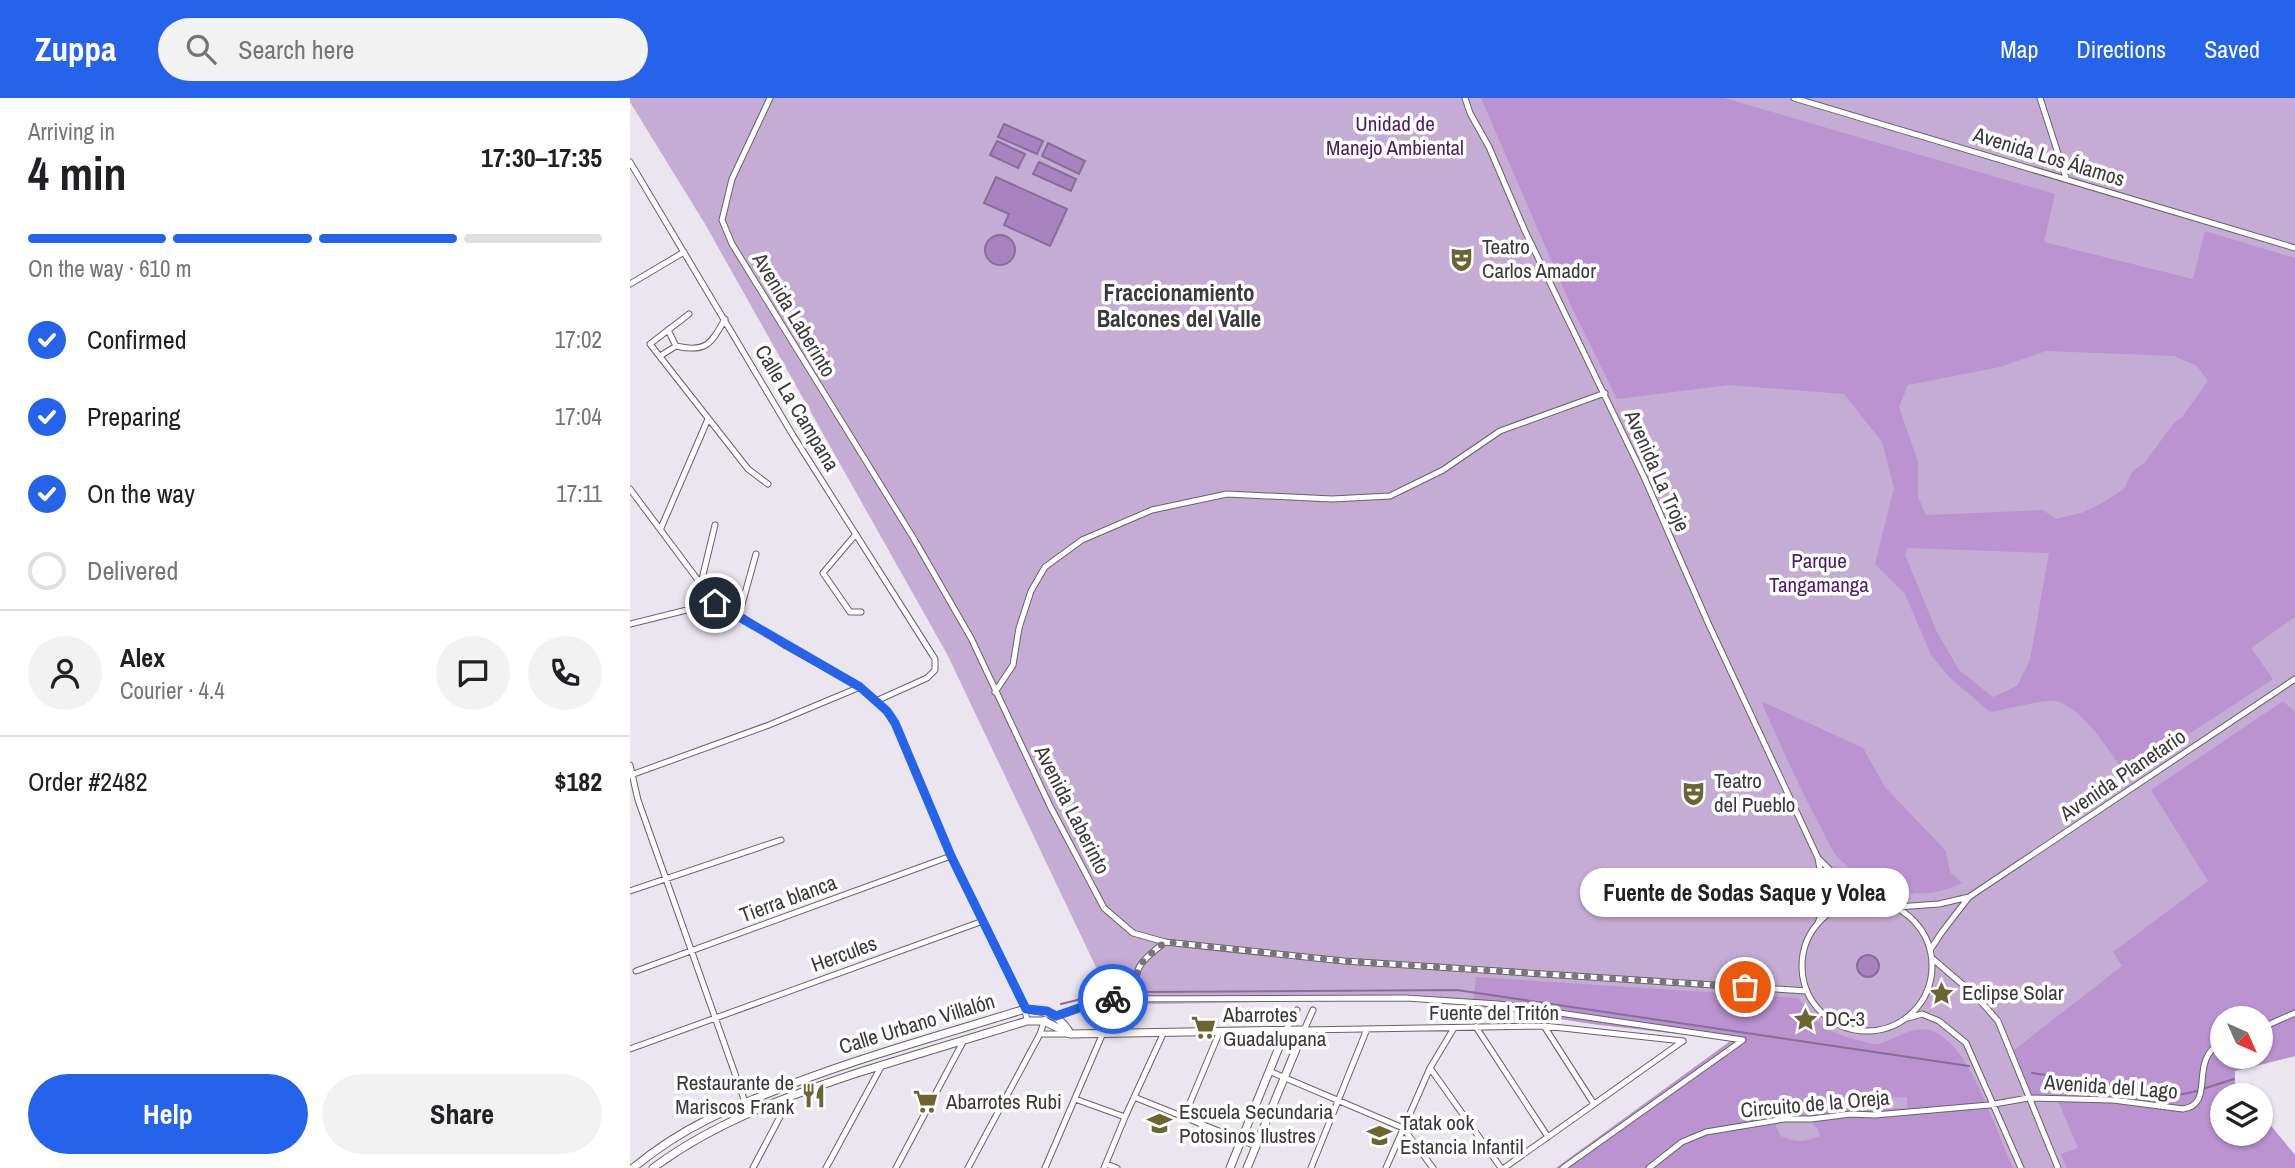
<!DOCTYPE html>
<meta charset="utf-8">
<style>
body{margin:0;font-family:"Archivo Narrow",sans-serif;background:#f2f2f2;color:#202124;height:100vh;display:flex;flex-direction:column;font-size:26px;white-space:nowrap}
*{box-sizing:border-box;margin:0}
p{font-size:23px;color:#757577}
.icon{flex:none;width:38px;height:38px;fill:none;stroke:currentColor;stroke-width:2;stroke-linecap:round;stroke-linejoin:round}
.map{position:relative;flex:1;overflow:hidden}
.details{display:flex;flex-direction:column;background:#fff;width:630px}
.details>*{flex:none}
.needle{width:46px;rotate:135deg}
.tools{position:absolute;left:1580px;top:908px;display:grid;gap:14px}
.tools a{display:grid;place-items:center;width:63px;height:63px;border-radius:50%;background:#fff;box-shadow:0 2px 5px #0004;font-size:35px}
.pin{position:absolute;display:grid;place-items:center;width:60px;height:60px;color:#fff;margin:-30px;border:4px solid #fff;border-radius:50%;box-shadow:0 2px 7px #0007}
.courier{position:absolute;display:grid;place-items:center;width:70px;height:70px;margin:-35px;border:5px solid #2563eb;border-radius:50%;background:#fff;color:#222;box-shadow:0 2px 9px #0007}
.bubble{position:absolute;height:49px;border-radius:24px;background:#fff;box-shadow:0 2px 5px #0004;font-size:23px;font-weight:700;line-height:49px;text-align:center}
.headline em{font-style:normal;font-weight:700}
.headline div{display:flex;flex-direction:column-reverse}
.headline{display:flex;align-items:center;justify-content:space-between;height:119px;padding:0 28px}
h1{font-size:46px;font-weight:700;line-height:52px}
.bar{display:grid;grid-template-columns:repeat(4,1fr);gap:10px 7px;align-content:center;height:84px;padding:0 28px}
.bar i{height:9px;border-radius:5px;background:#e0e0e0}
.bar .active{background:#2563eb}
.bar p{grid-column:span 4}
.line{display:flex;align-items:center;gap:18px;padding:0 28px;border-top:2px solid #e0e0e0}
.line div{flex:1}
.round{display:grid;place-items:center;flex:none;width:74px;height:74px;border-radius:37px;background:#f2f2f2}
ol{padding:0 28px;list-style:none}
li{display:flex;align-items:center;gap:21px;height:77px}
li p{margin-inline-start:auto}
li .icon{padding:7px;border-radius:50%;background:#2563eb;color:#fff;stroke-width:4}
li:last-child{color:#757577}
li i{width:38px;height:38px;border:4px solid #e0e0e0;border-radius:50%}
.button{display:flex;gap:14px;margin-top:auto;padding:14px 28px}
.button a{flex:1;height:80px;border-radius:42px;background:#2563eb;color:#fff;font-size:28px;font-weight:700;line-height:80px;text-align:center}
.button a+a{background:#f2f2f2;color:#202124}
header{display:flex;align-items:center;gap:42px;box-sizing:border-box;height:98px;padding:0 35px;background:#2563eb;color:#fff}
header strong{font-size:33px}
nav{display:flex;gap:38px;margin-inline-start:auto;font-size:24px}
.search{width:490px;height:63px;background:#f2f2f2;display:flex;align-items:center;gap:18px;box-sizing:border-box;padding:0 24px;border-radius:38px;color:#757577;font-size:26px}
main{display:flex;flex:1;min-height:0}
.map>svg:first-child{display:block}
</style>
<header>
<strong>Zuppa</strong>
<div class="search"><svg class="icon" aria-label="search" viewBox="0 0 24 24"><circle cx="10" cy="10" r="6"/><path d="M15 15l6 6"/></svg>Search here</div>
<nav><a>Map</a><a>Directions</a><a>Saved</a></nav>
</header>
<main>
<section class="details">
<div class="headline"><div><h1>4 min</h1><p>Arriving in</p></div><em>17:30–17:35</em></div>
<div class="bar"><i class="active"></i><i class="active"></i><i class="active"></i><i></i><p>On the way · 610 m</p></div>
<ol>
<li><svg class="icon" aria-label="check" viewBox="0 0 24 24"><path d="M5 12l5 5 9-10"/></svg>Confirmed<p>17:02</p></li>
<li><svg class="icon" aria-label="check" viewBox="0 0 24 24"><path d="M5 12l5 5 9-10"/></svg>Preparing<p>17:04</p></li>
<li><svg class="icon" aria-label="check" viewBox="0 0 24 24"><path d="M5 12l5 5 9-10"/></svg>On the way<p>17:11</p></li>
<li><i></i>Delivered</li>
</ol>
<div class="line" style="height:126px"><a class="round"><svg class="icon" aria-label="person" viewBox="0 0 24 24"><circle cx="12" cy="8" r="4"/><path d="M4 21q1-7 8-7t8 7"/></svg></a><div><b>Alex</b><p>Courier · 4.4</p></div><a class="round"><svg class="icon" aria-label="chat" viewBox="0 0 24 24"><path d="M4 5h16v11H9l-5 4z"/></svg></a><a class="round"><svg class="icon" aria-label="phone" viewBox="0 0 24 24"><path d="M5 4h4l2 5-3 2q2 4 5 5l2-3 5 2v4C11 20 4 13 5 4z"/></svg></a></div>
<div class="line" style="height:91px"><div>Order #2482</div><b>$182</b></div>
<div class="button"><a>Help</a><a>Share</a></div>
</section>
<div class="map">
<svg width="1665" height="1070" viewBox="0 0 1665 1070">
<rect width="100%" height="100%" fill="#ebe5ef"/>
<!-- green -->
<path fill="#c5acd4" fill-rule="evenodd" d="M 0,0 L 1665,0 L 1665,958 L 1605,973 L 1605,985 L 1615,997 L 1592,998 L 1592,1036 L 1631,1036 L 1631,1016 L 1665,1057 L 1665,1070 L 926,1070 L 1102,942 L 963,926 L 817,904 L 723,902 L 484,907 L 317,556 L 75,126 L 0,4 ZM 1592,920 L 1631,920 L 1631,959 L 1592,959 Z"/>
<!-- forest -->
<path fill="#ba93d0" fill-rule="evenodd" d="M 851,0 L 1094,0 L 1425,96 L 1414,144 L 1563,181 L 1575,133 L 1665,160 L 1665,519 L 1621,550 L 1643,581 L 1496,677 C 1480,654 1453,609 1425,603 C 1415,601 1373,612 1360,614 L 1320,580 L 1301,557 L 1275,496 L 1245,466 L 1264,390 L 1252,344 L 1214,296 L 1099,287 L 987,301 L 942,210 ZM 1416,253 L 1544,258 L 1567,268 L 1578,283 L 1552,319 L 1544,325 L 1515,364 L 1502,374 L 1494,391 L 1474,404 L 1451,415 L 1426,421 L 1413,412 L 1296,417 L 1288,399 L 1288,364 L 1269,309 L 1278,287 L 1370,269 ZM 1278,450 L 1419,455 L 1400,562 L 1387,588 L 1363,599 L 1329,572 L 1307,534 L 1275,457 Z
M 1131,603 L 1233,650 L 1255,689 L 1316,753 L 1320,774 L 1332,785 C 1289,807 1238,793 1206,757 C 1199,748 1194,734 1188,724 C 1167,685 1149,643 1131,603 Z
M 1653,603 L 1665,614 L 1665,958 L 1605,973 L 1605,985 L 1615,997 L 1592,998 L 1592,1036 L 1631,1036 L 1631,1016 L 1665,1057 L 1665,1070 L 1437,1070 L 1431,1056 L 1448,1050 L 1427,1001 L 1402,1000 L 1384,952 L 1492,868 L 1483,854 L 1578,783 L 1521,692 ZM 1592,920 L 1631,920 L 1631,959 L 1592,959 Z
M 846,879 L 1168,900 C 1190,927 1193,932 1227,942 C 1233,943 1241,947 1248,946 C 1273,939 1290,919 1317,942 C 1345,966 1367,1035 1383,1070 L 926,1070 L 1102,942 L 963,926 L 843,907 ZM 1277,999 L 1277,1010 L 1243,1011 L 1243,1000 ZM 1180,1023 L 1188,1031 L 1190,1038 C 1175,1044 1166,1045 1151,1038 L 1145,1027 L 1153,1024 Z"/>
<!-- water -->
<path fill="#a983bf" stroke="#886d98" stroke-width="2" d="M 374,26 L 413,43 L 407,56 L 368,39 Z
M 367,43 L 395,56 L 388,70 L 360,57 Z
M 418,45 L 455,63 L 449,76 L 412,58 Z
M 409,64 L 446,81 L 441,93 L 403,76 Z
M 366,79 L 437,111 L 420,148 L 374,127 L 379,116 L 354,105 Z
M355 152a15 15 0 1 1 30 0a15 15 0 1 1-30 0Z
M1227 868a11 11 0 1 1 22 0a11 11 0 1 1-22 0Z"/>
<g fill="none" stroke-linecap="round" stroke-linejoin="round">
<!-- stream -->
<path stroke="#886d98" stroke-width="2" d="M 513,894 L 827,892 L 1339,968
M 431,906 L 476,895 L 498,893
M 1402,975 L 1470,985
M 1480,986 L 1548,997 L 1563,994 L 1604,981"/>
<defs>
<path id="minor" d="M 140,0 L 102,81 L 92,122 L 102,146 L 284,441 L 341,540 L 420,708 L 474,810 L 503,835 L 535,844 L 714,863 L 1177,893
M 835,0 L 840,15 L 859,49 L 895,133 L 1014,379 L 1079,527 L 1188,760 L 1196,805 L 1188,825
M 1164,0 L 1665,150
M 1410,0 L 1436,80
M 0,64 L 164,339 L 305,561 L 305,572 L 297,580 L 246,603
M 0,186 L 54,154
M 59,216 L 20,246 L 118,371 L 138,386
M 38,232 L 46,248
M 30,258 L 46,248 C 76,255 81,246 95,221
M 0,391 L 85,505 L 109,517 L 156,548 L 230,589 L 257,613 L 265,625 L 321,758 L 395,911 L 397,923
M 31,430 L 78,321
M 226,436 L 193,475 L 220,514 L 231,514
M 71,485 L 85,427
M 109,517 L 126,456
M 0,526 L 85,505
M 365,594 L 383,567 L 389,530 L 401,493 L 415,469 L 452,442 L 522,412 L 597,396 L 702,401 L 760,398 L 813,372 L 870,333 L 975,295
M 0,667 L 8,702 L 115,1004
M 1,677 L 139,627 L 230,589
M 1188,760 L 1206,778 L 1244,802
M 0,793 L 151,742
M1172 868a65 65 0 1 1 130 0a65 65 0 1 1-130 0Z
M 1267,809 L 1309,806 L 1339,799
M 1300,852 L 1312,834 L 1339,799 L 1665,581
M 1303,861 L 1346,898 L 1368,923 L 1428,1070
M 6,873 L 321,758
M 507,901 C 502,868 511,864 535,844
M 683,912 L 674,932 L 914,928 L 1053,943
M 426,918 L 475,901 L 776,900 L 868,906 L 1113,942 L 933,1070
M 1278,920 L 1292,916 L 1309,923 L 1336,945 L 1391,1070
M 914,928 L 964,1006
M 846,929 L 918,1039
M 1631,930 L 1665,915
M 656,932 L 667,912
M 410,936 L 438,936
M 0,951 L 353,823
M 800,970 L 871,1070
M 639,973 L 773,1030 L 803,1070
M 504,999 L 626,1048
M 445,1001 L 495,1019
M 554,1019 L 590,933
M 476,1066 L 487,1070
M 123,1070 L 162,996 L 161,987
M 196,1070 L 252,967
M 266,1070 L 334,942
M 338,1070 L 410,936 L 415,921
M 415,1070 L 473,935
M 474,1070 L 495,1019 L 534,934
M 681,1070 L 737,931
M 756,1070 L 800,970 L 824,930
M 874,1070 L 1053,943
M 1019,1070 L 1052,1044 L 1076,1034 L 1154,1021 L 1181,1021 L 1221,1016 L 1245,1017 L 1359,1007 L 1398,1000 L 1483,1002 L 1553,1011 C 1587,1006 1557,962 1592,944"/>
<path id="tertiary" d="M 3,1070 C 55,1027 100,1010 162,986 C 238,957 318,935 395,911 C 417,913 428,916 440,935
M 23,1070 C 85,1024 155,999 227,975 C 284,957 341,940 397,923 L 414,923 L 440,936 L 674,932 L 617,1070
M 600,1070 L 656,932"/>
</defs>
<!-- minor casing -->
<use href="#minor" stroke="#67626a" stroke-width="7"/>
<!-- tertiary casing -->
<use href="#tertiary" stroke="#67626a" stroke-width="9"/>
<!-- minor -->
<use href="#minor" stroke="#fff" stroke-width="5"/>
<!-- tertiary -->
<use href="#tertiary" stroke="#fff" stroke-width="7"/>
</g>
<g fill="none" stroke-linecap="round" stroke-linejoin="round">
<!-- done -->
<path stroke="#79757b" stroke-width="7" stroke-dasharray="0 12.6" d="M 483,901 L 507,901 C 502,868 511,864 535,844 L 714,863 L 1115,889"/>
<!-- route -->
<path stroke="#2563eb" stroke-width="9" d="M 85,505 L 230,589 L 257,613 L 265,625 L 321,758 L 396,911 L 417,913 L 426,918 L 475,901 L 483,901"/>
</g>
<!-- icons -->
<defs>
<symbol id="theatre-bare" viewBox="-9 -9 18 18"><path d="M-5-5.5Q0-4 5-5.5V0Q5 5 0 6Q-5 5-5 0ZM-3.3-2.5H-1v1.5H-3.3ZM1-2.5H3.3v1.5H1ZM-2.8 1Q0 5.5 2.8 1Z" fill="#6b6531" stroke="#fff" stroke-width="2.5" paint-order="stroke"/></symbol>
<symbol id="sight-bare" viewBox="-9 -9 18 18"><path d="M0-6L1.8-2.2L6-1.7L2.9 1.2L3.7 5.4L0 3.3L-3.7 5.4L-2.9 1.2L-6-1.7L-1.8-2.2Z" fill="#6b6531" stroke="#fff" stroke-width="2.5" paint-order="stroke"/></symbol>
<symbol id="supermarket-bare" viewBox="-9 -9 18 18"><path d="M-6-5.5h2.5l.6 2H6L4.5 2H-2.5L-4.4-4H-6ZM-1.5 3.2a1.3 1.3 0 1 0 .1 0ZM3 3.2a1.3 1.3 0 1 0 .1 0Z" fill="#6b6531" stroke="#fff" stroke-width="2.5" paint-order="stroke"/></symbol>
<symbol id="restaurant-bare" viewBox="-9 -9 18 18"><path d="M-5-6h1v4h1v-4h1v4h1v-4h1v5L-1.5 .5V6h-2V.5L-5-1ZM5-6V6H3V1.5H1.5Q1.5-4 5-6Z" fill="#6b6531" stroke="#fff" stroke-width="2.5" paint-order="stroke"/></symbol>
<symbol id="school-bare" viewBox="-9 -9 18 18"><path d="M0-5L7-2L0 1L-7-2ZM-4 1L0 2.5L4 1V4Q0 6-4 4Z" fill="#6b6531" stroke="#fff" stroke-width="2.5" paint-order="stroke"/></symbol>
</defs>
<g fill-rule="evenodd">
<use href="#theatre-bare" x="814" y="144" width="35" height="35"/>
<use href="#theatre-bare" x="1046" y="678" width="35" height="35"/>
<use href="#sight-bare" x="1294" y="878" width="35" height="35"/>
<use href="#sight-bare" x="1158" y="904" width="35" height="35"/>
<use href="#supermarket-bare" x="556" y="912" width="35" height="35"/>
<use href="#restaurant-bare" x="166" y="980" width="35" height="35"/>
<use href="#supermarket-bare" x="278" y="986" width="35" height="35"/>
<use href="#school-bare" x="512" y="1008" width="35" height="35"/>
<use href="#school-bare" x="732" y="1020" width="35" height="35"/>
</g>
<g text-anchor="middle" stroke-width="7" stroke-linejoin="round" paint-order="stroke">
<!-- park labels -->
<g font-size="21" fill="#4d1c65" stroke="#fff">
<text x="765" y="33">Unidad de<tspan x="765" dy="24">Manejo Ambiental</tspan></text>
<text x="1189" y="470">Parque<tspan x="1189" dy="24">Tangamanga</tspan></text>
</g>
<!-- street labels -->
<g font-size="21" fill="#3b393c" stroke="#fff">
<text transform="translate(1419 59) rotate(17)" y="7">Avenida Los Álamos</text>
<text transform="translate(164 217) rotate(59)" y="7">Avenida Laberinto</text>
<text transform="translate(167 310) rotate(59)" y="7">Calle La Campana</text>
<text transform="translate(1027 373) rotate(66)" y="7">Avenida La Troje</text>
<text transform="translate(1493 677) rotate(-34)" y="7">Avenida Planetario</text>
<text transform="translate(442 712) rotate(63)" y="7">Avenida Laberinto</text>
<text transform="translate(158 801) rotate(-20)" y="7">Tierra blanca</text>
<text transform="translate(214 856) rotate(-20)" y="7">Hercules</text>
<text x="864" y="922">Fuente del Tritón</text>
<text transform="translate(287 926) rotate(-17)" y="7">Calle Urbano Villalón</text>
<text transform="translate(1481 989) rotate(4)" y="7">Avenida del Lago</text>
<text transform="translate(1185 1006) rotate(-5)" y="7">Circuito de la Oreja</text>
</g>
<!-- poi labels -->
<g font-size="21" fill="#3b393c" stroke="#fff" text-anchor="start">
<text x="852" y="156">Teatro<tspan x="852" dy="24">Carlos Amador</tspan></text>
<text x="1084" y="690">Teatro<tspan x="1084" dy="24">del Pueblo</tspan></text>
<text x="1332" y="902">Eclipse Solar</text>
<text x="593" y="924">Abarrotes<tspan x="593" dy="24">Guadalupana</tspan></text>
<text x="1195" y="928">DC-3</text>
<text x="164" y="992" text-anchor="end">Restaurante de<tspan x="164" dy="24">Mariscos Frank</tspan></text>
<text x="316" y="1011">Abarrotes Rubi</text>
<text x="549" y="1021">Escuela Secundaria<tspan x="549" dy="24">Potosinos Ilustres</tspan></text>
<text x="770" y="1032">Tatak ook<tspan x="770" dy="24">Estancia Infantil</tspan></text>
</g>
<!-- neighbourhood labels -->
<g font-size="23" font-weight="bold" fill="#3b393c" stroke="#fff">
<text x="549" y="203">Fraccionamiento<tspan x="549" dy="26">Balcones del Valle</tspan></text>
</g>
</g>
</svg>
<div class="tools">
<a><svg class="needle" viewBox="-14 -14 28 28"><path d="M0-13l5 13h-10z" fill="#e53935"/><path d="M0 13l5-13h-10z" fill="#757577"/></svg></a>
<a><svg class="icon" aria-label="layers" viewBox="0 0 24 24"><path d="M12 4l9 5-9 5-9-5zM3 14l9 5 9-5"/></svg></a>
</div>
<div class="pin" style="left:1115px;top:889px;background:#ea580c"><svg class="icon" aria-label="bag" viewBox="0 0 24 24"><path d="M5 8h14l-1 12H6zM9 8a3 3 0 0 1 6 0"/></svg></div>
<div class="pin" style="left:85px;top:505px;background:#1f2937"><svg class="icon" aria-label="home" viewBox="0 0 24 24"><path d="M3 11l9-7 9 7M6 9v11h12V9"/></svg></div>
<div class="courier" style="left:483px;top:901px"><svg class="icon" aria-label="bike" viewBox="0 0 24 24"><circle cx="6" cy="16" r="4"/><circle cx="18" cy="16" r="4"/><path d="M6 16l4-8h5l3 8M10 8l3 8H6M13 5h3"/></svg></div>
<div class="bubble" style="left:950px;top:770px;width:329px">Fuente de Sodas Saque y Volea</div>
</div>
</main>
